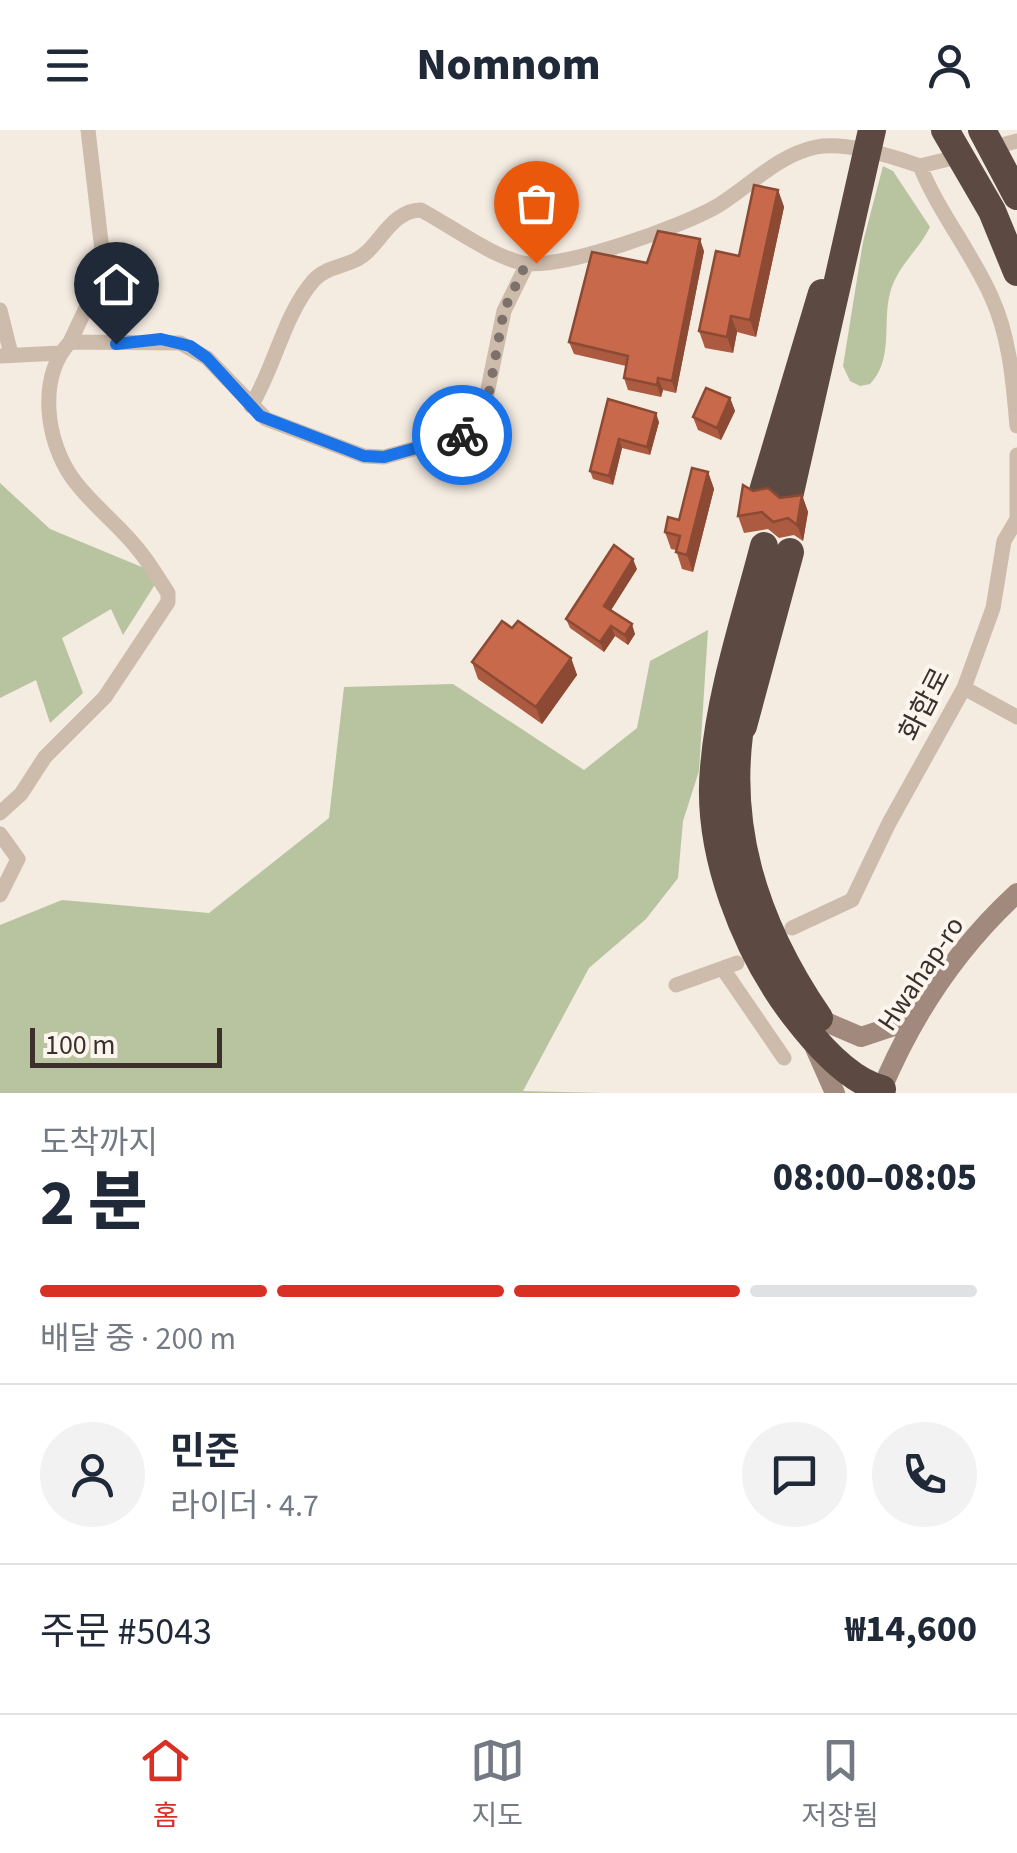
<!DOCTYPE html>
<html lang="ko">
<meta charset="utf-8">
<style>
body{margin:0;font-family:"Source Sans 3","Noto Sans KR",sans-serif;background:#f2f2f3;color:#1f2937;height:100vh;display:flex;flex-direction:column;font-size:38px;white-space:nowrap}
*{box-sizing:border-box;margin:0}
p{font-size:32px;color:#747a83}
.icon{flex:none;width:55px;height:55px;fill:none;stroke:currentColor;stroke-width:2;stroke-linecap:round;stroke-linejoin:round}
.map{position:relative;height:963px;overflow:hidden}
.panel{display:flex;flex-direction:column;background:#fff;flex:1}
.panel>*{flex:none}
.scale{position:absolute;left:30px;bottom:25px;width:192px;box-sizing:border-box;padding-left:10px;border:5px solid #3b302b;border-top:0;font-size:28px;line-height:35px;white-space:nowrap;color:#3b302b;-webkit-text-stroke:8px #fbf5ee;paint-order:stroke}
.pin{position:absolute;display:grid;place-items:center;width:85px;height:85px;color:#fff;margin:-102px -42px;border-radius:50% 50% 50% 0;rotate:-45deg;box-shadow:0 0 10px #0007}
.pin .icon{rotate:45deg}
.courier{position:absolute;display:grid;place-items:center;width:100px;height:100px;margin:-50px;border:8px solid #1a73e8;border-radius:50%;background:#fff;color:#222;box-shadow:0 2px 12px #0007}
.summary em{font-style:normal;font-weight:800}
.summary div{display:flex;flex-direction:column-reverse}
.summary{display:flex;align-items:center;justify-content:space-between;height:170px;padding:0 40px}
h1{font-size:65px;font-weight:800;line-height:75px}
.bar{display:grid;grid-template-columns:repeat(4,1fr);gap:15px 10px;align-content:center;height:120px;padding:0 40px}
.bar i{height:12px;border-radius:8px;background:#e0e1e3}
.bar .current{background:#d93025}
.bar p{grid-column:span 4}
.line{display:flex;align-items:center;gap:25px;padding:0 40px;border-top:2px solid #e0e1e3}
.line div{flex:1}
.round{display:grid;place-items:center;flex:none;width:105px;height:105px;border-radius:52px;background:#f2f2f3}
header{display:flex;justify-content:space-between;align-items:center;height:130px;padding:0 40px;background:#fff;font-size:45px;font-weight:800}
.tabs{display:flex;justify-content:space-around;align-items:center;height:140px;border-top:2px solid #e0e1e3;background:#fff;font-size:28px;color:#747a83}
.tabs a{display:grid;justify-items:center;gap:5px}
.tabs .current{color:#d93025}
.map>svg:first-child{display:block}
</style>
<header><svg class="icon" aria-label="menu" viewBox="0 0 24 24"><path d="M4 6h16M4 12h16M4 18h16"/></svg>Nomnom<svg class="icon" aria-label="person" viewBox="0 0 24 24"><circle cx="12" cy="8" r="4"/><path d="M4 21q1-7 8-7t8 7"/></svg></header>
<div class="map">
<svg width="1017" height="963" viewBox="0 0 1017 963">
<rect width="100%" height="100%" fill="#f4ebe1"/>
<!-- green -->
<path fill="#b8c4a0" d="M 883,36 L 893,41 L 930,97 C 919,120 897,136 890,163 C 882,194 894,229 870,254 L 860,256 L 850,251 L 843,236 L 863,112 Z
M 0,353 L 50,399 L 161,445 L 123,505 L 111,479 L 62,508 L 83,563 L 50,593 L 36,550 L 0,568 Z
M 708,500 L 699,641 L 683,691 L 678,748 L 646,789 L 589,838 L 523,961 L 603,963 L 0,963 L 0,795 L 62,770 L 209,783 L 329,688 L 344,557 L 453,554 L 584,640 L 637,598 L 650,531 Z"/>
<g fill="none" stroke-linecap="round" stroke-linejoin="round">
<!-- street -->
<path stroke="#cdbbac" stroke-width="15" d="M 987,19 L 1017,11
M 920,36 C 939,83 971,121 991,166 C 1010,207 1013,252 1017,296
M 920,36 L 965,25
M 0,180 L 11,224
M 70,212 L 94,161 L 103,129 L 88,0
M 0,226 L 60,223
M 251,276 C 275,237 284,184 314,150 C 327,135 353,137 368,121 C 384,105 396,80 421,80 C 449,95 493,127 523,133 C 562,140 684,96 719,75 C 751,55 778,25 816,17 C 846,11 892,26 920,36
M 964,558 L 1017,587
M 0,683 L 21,664 L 45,627 L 105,567 L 168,472 L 168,463 C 158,448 149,432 137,418 C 118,394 92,375 73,349 C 46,312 37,248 70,212 L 180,213 L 207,228 L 266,289 L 364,326 L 384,327 L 461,306 L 482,288 L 504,181 L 527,134
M 0,704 L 18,729 L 0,765
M 792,798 L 852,770 L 889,693 L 964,558 L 993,478 L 1004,411 L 1017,389 L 1017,325
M 723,839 L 784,928
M 676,855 L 737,833"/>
<!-- secondary -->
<path stroke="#a18a7d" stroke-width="20" d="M 819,889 L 861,907 L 915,889
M 815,918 L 835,963
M 880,963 C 911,888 957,818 1017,763"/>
<!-- highway -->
<path stroke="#5c4a42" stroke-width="28" d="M 945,0 L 992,81 L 1017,142
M 982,0 L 1017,66
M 763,361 L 822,163
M 789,367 L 872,0
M 764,416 C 745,489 720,563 714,638 C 706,722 745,821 796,887 C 816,913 849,951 882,959
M 744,575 C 720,690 754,793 819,888
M 743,596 L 790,422"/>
</g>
<!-- wall -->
<path fill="#ac5a40" d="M 778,60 L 784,77 L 756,207 L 737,202 L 733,223 L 705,218 L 699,201 L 739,126 Z
M 704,121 L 676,263 L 663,260 L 661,267 L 628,260 L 624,248 L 626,236 L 574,224 L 569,212 L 647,133 Z
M 730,268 L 735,281 L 721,310 L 698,300 L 693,287 Z
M 608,269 L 659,292 L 650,325 L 622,318 L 613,355 L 593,349 L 590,341 Z
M 708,342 L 714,359 L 693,442 L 682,439 L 676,420 L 671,419 L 665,402 L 679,390 Z
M 753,361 L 780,368 L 802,365 L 808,382 L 803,411 L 794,405 L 779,408 L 768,399 L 744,403 L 738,386 Z
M 637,439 L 611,480 L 635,504 L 628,515 L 615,506 L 604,522 L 570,498 L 566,489 Z
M 512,498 L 571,528 L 577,545 L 542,594 L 478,549 L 472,532 Z"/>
<!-- shaded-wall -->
<path fill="#8c4a34" d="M 778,60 L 784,77 L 756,207 L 750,190 Z
M 700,109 L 704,121 L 676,263 L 672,251 Z
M 731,186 L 737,202 L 733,223 L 727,207 Z
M 658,248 L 663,260 L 661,267 L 657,255 Z
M 730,268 L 735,281 L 721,310 L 717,298 Z
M 656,283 L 659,292 L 650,325 L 647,317 Z
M 619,309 L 622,318 L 613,355 L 609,346 Z
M 708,342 L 714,359 L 693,442 L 687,425 Z
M 802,365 L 808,382 L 803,411 L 797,395 Z
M 633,429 L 637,439 L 608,485 L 604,476 Z
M 632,494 L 635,504 L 628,515 L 625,505 Z
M 611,496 L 615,506 L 604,522 L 600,512 Z
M 571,528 L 577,545 L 542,594 L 536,577 Z"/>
<!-- building -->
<path fill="#c8694b" stroke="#8c4a34" stroke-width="2.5" d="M 754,55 L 778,60 L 750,190 L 731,186 L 727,207 L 699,201 L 716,121 L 739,126 Z
M 658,101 L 700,109 L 672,251 L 658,248 L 657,255 L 624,248 L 628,226 L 569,212 L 592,122 L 647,133 Z
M 706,258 L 730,268 L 717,298 L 693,287 Z
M 608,269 L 656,283 L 647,317 L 619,309 L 609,346 L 590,341 Z
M 692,338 L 708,342 L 687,425 L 676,422 L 680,406 L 665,402 L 668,387 L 679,390 Z
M 743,355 L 753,361 L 768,358 L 780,368 L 802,365 L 797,395 L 788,388 L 773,392 L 762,382 L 738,386 Z
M 614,415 L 633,429 L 604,476 L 632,494 L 625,505 L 611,496 L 600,512 L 566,489 Z
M 502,491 L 512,498 L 518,491 L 571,528 L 536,577 L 472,532 Z"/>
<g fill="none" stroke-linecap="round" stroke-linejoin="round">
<!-- done -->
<path stroke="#7c716b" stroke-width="10" stroke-dasharray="0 18" d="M 462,305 L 486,279 L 504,180 L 526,134 L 536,133"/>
<!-- route -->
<path stroke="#1a73e8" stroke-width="12" d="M 116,214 L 161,209 L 190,216 L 207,228 L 260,286 L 364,326 L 384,327 L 462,305"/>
</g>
<g text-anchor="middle" stroke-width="8" stroke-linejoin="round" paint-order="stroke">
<!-- street labels -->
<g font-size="28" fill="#3b302b" stroke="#fbf5ee">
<text transform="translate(924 574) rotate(-63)" y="10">화합로</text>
<text transform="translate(920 843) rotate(-56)" y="10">Hwahap-ro</text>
</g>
</g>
</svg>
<div class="scale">100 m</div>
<div class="pin" style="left:536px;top:133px;background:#ea580c"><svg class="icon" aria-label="bag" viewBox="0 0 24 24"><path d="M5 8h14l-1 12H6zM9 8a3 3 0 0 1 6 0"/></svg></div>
<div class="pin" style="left:116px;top:214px;background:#1f2937"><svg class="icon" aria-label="home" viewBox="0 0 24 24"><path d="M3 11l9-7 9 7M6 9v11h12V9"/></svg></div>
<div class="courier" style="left:462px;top:305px"><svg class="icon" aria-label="bike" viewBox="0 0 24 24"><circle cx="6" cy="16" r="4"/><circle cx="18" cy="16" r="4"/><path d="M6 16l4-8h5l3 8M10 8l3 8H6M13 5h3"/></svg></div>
</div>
<section class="panel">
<div class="summary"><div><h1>2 분</h1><p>도착까지</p></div><em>08:00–08:05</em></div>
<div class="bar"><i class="current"></i><i class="current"></i><i class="current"></i><i></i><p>배달 중 · 200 m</p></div>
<div class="line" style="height:180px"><a class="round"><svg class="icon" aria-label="person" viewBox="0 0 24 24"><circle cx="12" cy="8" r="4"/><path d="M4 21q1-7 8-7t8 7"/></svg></a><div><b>민준</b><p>라이더 · 4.7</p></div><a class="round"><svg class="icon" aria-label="chat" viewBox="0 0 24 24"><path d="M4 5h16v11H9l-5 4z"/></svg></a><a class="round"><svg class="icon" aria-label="phone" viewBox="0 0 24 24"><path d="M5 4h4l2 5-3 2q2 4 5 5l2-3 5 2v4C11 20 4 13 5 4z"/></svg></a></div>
<div class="line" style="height:130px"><div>주문 #5043</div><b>₩14,600</b></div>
</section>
<nav class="tabs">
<a class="current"><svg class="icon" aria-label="home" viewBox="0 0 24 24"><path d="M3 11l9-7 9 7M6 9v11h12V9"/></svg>홈</a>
<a><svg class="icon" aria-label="map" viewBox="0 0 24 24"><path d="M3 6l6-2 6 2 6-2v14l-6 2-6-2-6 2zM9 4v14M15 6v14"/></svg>지도</a>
<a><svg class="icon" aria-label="saved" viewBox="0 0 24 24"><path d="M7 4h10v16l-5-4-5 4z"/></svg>저장됨</a>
</nav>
